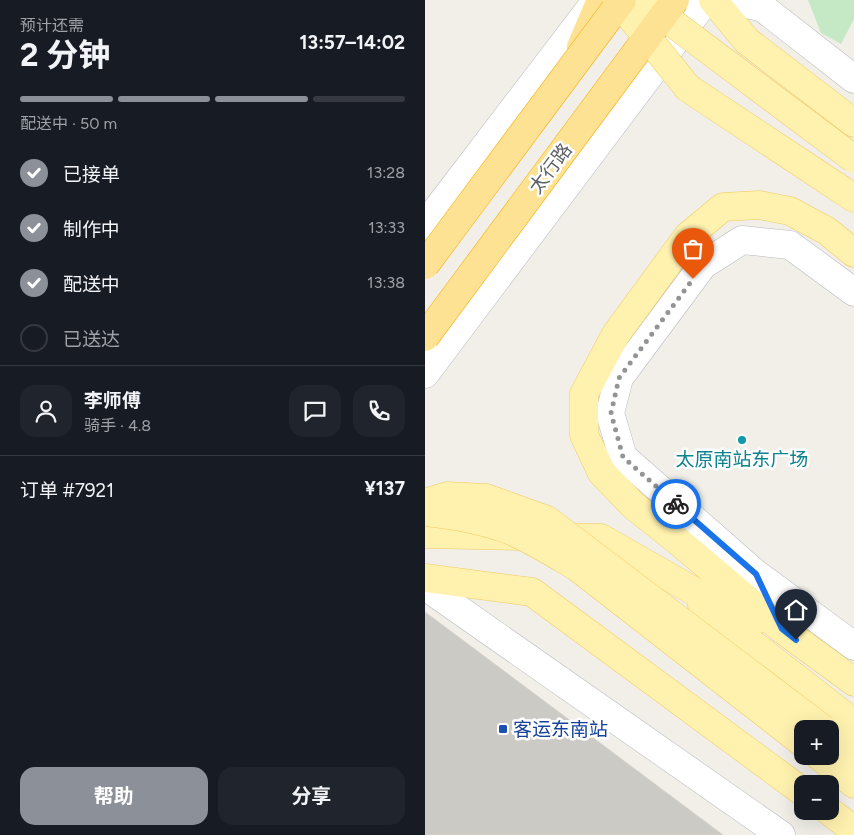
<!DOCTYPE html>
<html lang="zh">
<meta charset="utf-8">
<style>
body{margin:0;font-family:Figtree,"Noto Sans SC",sans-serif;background:#20242c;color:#f1f3f6;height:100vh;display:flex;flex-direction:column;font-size:19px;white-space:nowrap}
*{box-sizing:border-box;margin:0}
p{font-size:16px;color:#9ea1a6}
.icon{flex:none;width:28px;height:28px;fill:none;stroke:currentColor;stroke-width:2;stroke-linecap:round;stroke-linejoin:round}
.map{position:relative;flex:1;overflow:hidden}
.panel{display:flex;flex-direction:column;background:#171b24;width:425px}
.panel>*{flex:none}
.buttons{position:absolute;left:369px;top:720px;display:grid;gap:10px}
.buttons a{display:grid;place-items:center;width:45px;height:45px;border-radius:10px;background:#171b24;box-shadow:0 5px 20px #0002;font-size:25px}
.pin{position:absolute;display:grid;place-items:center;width:42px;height:42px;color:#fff;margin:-51px -21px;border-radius:50% 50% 50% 0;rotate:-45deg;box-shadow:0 0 5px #0007}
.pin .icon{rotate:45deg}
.courier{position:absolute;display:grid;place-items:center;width:50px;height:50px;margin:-25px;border:4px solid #1a73e8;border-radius:50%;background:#fff;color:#222;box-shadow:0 1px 6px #0007}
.overview em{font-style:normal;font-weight:700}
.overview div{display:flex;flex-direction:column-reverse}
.overview{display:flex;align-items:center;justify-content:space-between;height:85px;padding:0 20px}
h1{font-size:32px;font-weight:700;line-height:38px}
.bar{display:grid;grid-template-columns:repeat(4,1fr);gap:8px 5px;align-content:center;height:60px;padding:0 20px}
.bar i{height:6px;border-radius:4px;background:#363941}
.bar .active{background:#8c9099}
.bar p{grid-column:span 4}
.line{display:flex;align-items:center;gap:12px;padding:0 20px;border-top:1px solid #363941}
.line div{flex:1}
.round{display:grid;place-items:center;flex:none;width:52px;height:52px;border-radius:15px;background:#20242c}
ol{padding:0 20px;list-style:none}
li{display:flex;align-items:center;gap:15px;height:55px}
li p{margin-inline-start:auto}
li .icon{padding:5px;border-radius:50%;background:#8c9099;color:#fff;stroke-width:4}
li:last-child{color:#9ea1a6}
li i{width:28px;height:28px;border:2px solid #363941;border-radius:50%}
.button{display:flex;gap:10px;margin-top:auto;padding:10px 20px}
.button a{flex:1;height:58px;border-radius:15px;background:#8c9099;color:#fff;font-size:20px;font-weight:700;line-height:58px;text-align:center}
.button a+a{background:#20242c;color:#f1f3f6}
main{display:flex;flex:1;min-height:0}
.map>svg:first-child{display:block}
</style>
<main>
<section class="panel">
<div class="overview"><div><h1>2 分钟</h1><p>预计还需</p></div><em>13:57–14:02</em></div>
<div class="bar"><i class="active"></i><i class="active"></i><i class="active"></i><i></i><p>配送中 · 50 m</p></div>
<ol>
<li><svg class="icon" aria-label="check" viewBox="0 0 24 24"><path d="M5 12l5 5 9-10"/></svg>已接单<p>13:28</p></li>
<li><svg class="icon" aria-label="check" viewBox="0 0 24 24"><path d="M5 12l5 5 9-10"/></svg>制作中<p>13:33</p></li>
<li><svg class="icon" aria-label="check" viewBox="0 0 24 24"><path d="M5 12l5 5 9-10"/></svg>配送中<p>13:38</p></li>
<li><i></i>已送达</li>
</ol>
<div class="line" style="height:90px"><a class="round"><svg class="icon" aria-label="person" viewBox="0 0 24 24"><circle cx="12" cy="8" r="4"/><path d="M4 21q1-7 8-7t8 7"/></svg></a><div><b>李师傅</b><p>骑手 · 4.8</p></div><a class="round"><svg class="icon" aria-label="chat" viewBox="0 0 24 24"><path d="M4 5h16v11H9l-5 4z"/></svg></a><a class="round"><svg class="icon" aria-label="phone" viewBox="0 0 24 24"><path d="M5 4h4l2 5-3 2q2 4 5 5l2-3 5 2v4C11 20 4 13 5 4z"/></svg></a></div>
<div class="line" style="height:65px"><div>订单 #7921</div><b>¥137</b></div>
<div class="button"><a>帮助</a><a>分享</a></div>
</section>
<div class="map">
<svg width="429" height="835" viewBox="0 0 429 835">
<rect width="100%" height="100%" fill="#f1efe8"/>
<!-- green -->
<path fill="#c5e8c5" d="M 383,0 L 429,0 L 429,19 L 416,44 L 396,33 Z"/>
<!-- building -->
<path fill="#cccac5" stroke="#d6d1c6" d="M 0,612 L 298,835 L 0,835 Z"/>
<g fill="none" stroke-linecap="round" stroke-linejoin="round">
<defs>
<path id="secondary" d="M 306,0 L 338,8 L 429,79
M 0,225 L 171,1
M 0,374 L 281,0
M 334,576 L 429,646
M 0,586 L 356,835
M 357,629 L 331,574 L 198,457 L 185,413 L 194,378 L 278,265 L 317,240 L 365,245 L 429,292"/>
<path id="primary" d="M 288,0 L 322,41 L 429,123
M 263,88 L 429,198
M 429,253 L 402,231 L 365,211 L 334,205 L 298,207 L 263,236 L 191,334 L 159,394 L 159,435 L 177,473 L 209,506 L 253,541 L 357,629 L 429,682
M 0,534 L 91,536
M 131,537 L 176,538 L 281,598 L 333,619
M 0,578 L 107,592 L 378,792
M 277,605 L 429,723
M 405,734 L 429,752
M 394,756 L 429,784
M 404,811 L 429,830"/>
<path id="highway" d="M 156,47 L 176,0"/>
</defs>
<!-- secondary casing -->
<use href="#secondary" stroke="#b6babf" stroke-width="29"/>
<!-- primary casing -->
<use href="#primary" stroke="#f2c960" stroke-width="29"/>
<!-- highway casing -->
<use href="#highway" stroke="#f9ab00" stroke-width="29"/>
<!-- secondary -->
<use href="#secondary" stroke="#fff" stroke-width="28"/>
<!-- primary -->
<use href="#primary" stroke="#fff2af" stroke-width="28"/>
<!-- highway -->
<use href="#highway" stroke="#fde293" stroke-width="28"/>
<defs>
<path id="primary-bridge" d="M 192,0 L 263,88
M 217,0 L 429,159
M 0,503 L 22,496 L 61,498 L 122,520 L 398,729
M 0,512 C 28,515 57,520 84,530 C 108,540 130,554 152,567 L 378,743"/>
<path id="highway-bridge" d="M 0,265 L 197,0
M 0,337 L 250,0"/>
</defs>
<!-- primary-bridge casing -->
<use href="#primary-bridge" stroke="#f2c960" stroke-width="29" stroke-linecap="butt"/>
<!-- highway-bridge casing -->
<use href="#highway-bridge" stroke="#f9ab00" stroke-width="29" stroke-linecap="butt"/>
<!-- primary-bridge -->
<use href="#primary-bridge" stroke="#fff2af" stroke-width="28"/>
<!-- highway-bridge -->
<use href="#highway-bridge" stroke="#fde293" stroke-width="28"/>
</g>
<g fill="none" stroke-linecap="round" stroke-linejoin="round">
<!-- done -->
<path stroke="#929495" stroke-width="5" stroke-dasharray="0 9" d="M 251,504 L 198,457 L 186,413 L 194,378 L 268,279"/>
<!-- route -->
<path stroke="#1a73e8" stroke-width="6" d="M 251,504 L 331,574 L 357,629 L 371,640"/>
</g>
<!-- markers -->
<circle fill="#0f9aa8" stroke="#fff" stroke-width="2" cx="317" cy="440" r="5"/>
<rect fill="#1a4fb4" stroke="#fff" stroke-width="2" x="73" y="724" width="10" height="10" rx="2.5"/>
<g text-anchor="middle" stroke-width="5" stroke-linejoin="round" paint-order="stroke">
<!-- street labels -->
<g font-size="19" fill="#5f6368" stroke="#fff">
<text transform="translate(125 168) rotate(-53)" y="7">太行路</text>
</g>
<!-- culture labels -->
<g font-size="19" fill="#0d838f" stroke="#fff">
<text x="317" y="466">太原南站东广场</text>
</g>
<!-- transit labels -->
<g font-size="19" fill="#164399" stroke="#fff" text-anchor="start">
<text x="88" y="736">客运东南站</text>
</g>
</g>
</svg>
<div class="buttons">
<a>+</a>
<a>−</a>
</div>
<div class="pin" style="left:268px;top:279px;background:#ea580c"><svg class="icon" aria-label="bag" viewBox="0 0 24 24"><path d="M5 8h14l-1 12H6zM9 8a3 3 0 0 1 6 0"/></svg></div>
<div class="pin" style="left:371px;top:640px;background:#1f2937"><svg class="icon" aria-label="home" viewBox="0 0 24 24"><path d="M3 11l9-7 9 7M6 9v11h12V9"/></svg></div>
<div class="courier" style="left:251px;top:504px"><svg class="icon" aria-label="bike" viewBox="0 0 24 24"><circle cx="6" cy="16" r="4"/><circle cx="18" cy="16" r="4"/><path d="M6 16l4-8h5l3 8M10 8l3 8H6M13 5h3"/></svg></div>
</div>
</main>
